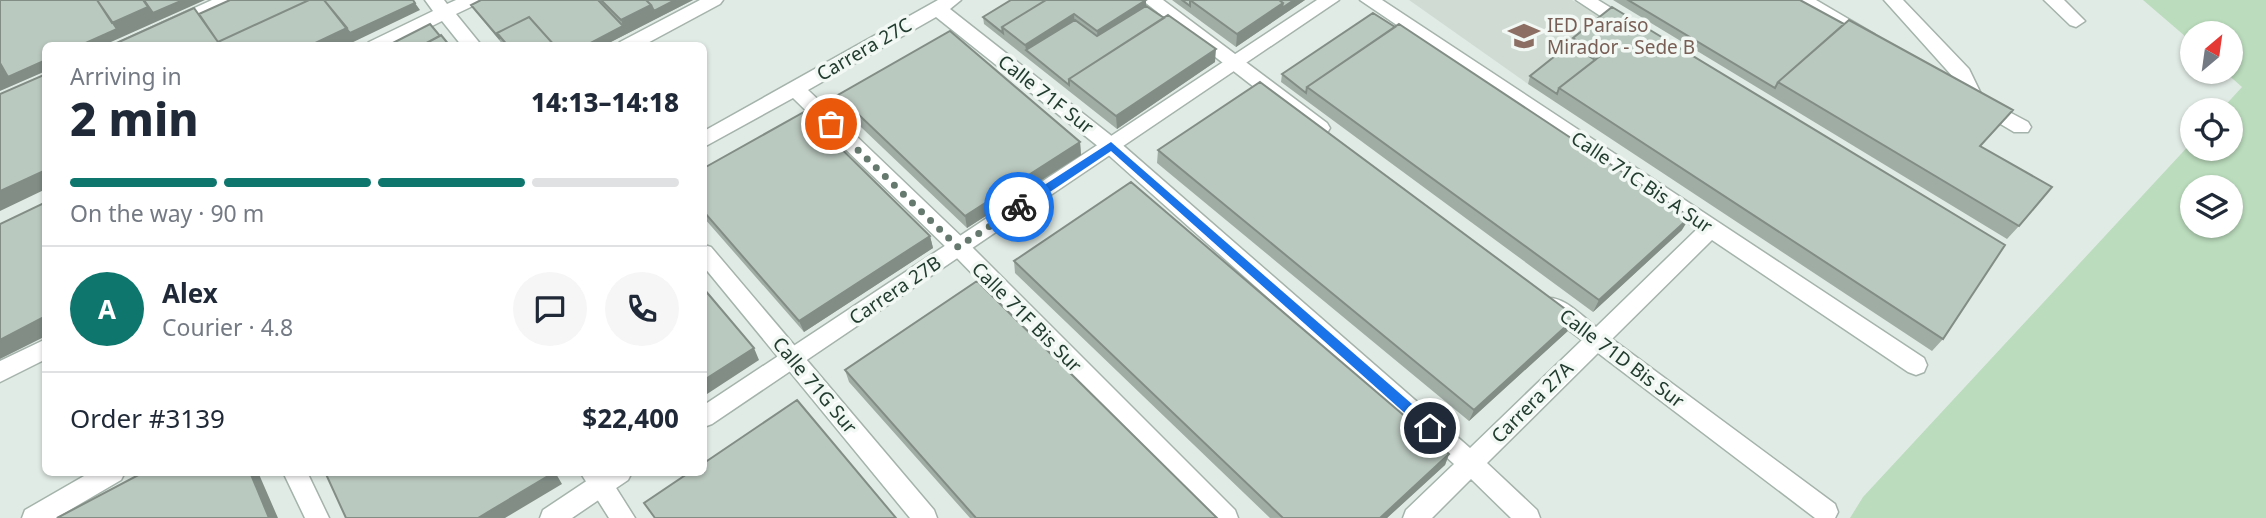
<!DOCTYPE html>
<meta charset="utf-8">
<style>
body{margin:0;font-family:"Noto Sans",sans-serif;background:#f6f6f7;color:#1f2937;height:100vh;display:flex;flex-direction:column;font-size:26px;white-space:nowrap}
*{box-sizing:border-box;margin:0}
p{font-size:23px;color:#747a83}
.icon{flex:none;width:38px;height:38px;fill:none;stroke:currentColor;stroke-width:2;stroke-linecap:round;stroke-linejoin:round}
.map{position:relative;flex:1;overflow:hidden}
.side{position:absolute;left:42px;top:42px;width:665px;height:434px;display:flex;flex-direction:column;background:#fff;border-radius:10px;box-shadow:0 2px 5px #0004}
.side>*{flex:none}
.needle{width:46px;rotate:29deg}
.fabs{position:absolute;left:2180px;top:21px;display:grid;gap:14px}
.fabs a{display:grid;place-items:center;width:63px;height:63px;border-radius:50%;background:#fff;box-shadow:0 2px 5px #0004;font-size:35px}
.pin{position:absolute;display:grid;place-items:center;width:60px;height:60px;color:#fff;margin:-30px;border:4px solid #fff;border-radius:50%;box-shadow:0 2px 7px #0007}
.courier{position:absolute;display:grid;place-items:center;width:70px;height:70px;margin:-35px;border:5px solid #1a73e8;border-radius:50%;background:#fff;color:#222;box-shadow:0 2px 9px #0007}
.overview em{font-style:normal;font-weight:800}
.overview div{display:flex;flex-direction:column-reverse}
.overview{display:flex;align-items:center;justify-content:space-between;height:119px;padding:0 28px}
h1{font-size:46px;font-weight:800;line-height:52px}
.bar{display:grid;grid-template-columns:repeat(4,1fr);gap:10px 7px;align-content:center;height:84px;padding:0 28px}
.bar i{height:9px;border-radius:5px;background:#e0e1e3}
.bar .current{background:#0f766e}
.bar p{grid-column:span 4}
.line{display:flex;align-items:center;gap:18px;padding:0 28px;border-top:2px solid #e0e1e3}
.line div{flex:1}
.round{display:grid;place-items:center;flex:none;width:74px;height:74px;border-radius:37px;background:#f6f6f7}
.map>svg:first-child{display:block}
</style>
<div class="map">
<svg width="2266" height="518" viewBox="0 0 2266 518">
<rect width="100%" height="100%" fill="#e1ebe5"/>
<!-- built -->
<path fill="#d0dbd4" d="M 1409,0 L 1572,0 L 1607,20 L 1528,84 Z"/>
<!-- green -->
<path fill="#bbdcbd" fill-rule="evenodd" d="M 2143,0 L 2266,0 L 2266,518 L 1850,518 L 1863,497 L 2193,141 L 2193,149 L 2231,149 L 2231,110 L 2221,110 L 2242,87 L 2225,72 L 2231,72 L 2231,33 L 2193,33 L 2193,43 ZM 2193,187 L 2231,187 L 2231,226 L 2193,226 Z"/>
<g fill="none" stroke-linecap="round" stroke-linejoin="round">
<defs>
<path id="minor" d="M 212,0 L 237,0 L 234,4 L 143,46 L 117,46 L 120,42 Z
M 425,0 L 444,0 L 447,4 L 456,0 L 480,0 L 477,4 L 456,14 L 482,46 L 462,46 L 442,21 L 392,46 L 366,46 L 369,42 L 433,11 Z
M 700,0 L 723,0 L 720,4 L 642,46 L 617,46 L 620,42 Z
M 938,0 L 961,0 L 950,9 L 1118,141 L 1470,448 L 1582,340 L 1543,311 L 1540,305 L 1543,299 C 1561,293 1582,316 1596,327 L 1697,229 L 1360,0 L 1382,0 L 1924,358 L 1927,365 L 1924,372 L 1916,375 L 1908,372 L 1712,240 L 1612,339 L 1835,504 L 1838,512 L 1835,518 L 1815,518 L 1598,353 L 1487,463 L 1537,510 L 1540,518 L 1511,518 L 1471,479 L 1432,518 L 1403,518 L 1406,510 L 1454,464 L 1104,151 L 936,17 L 808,90 L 966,241 L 1235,510 L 1238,518 L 1210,518 L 952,253 L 793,98 L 704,147 L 704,131 Z
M 1142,0 L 1163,0 L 1327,123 L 1330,128 L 1327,133 L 1313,133 Z
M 1576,0 L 1598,0 L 1634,22 L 1637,26 L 1634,30 L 1622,30 Z
M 1794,0 L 1816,0 L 1874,34 L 1877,38 L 1874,42 L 1862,42 L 1797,4 Z
M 1884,0 L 1903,0 L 1969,69 L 1983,98 L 2028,122 L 2031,127 L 2028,132 L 2014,132 L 1977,110 L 1975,106 L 1967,104 L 1954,78 Z
M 2044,0 L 2064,0 L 2085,21 L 2076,27 L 2070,25 Z
M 704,245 L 711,247 L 934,510 L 937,518 L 910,518 L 704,267 Z
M 46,339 L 46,359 L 0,382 L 0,361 Z
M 91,472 L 125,472 L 121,480 L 56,518 L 22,518 L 25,510 Z
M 283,472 L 307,472 L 329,518 L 305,518 Z
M 580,472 L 606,472 L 635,518 L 609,518 Z"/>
<path id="tertiary" d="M 1317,0 L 1339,0 L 712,424 L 704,427 L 704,405 Z
M 600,472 L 632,472 L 628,480 L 572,518 L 540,518 L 543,510 Z"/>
</defs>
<!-- minor casing -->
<use href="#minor" stroke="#a4b3ab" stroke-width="3"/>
<!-- tertiary casing -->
<use href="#tertiary" stroke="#a4b3ab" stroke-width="3"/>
<!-- minor -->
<use href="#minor" fill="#fff" fill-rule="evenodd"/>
<!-- tertiary -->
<use href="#tertiary" fill="#fff" fill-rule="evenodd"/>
</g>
<!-- wall -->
<path fill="#a0ada5" d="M 481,0 L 693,0 L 603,46 L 504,46 L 476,12 L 471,5 Z
M 1146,0 L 1146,6 L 1215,62 L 1117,129 L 984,24 L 983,17 Z
M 1172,0 L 1305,0 L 1236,47 Z
M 1613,0 L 1800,0 L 1844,24 L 2013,110 L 1981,146 L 2019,226 L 2007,239 Z
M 1612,7 L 1943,339 L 1932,351 L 1528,84 L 1530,76 L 1570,44 L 1573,38 Z
M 1282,74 L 1682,230 L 1593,312 L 1281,82 Z
M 838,95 L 1080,142 L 1081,155 L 967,228 L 841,108 Z
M 1158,150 L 1576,317 L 1570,329 L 1469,421 L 1157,163 Z
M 704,168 L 930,236 L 933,248 L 804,332 L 704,218 Z
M 1014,261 L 1449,454 L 1445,465 L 1387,518 L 1270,518 L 1015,273 Z
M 845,370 L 1217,518 L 970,518 L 849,382 Z"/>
<!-- shaded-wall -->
<path fill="#828d86" d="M 183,0 L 205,0 L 102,46 L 79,46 L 112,23 L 148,7 Z
M 675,0 L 693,0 L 603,46 L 585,46 L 623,26 L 621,20 L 651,5 Z
M 1146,0 L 1146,13 L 1098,44 L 1097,31 Z
M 1294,0 L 1305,0 L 1236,47 L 1237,34 L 1283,3 Z
M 415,3 L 420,10 L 345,46 L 309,46 L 347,28 Z
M 1074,14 L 1075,27 L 1026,50 L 1025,45 Z
M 1216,49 L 1215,62 L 1117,129 L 1116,116 Z
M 0,57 L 46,60 L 46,71 L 0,91 Z
M 1080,142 L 1081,155 L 967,228 L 965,216 Z
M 46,170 L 46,189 L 0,211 L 0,191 Z
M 1690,217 L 1682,230 L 1593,312 L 1599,300 Z
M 930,236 L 933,248 L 804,332 L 799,321 Z
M 46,316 L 46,336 L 0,359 L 0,340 Z
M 1576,317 L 1570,329 L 1469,421 L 1474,410 Z
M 754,348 L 759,360 L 704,396 L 704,380 Z
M 1449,454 L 1445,465 L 1387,518 L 1380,518 Z
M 250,472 L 258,472 L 278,518 L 269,518 Z
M 553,472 L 555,472 L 562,484 L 505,518 L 478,518 Z"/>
<!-- building -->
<path fill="#bac9c0" stroke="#828d86" stroke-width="2" d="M 0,0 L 97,0 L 117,29 L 79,46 L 46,46 L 46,60 L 8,77 L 0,63 Z
M 97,0 L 143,0 L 148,7 L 112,23 Z
M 144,0 L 183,0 L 153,13 Z
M 230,0 L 309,0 L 218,42 L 199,14 Z
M 309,0 L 324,0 L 347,28 L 309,46 L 110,46 L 194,8 L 218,42 Z
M 324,0 L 413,0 L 415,3 L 350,33 Z
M 481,0 L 598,0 L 623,26 L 585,46 L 555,46 L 529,17 L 497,33 L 500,39 L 471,5 Z
M 601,0 L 646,0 L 651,5 L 621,20 Z
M 646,0 L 675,0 L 654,11 L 651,5 Z
M 1011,0 L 1046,0 L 1002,27 L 1003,33 L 983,17 Z
M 1046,0 L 1146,0 L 1097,31 L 1074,14 L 1025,45 L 1002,27 Z
M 1182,0 L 1190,0 L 1190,6 Z
M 1190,0 L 1279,0 L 1283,3 L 1237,34 Z
M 1279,0 L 1294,0 L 1282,8 L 1283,3 Z
M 1628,0 L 1800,0 L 1844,24 L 1778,82 L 1775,88 Z
M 1146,6 L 1164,18 L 1069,79 L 1069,85 L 1026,50 L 1075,20 L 1097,36 Z
M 1612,7 L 2005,245 L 1943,339 L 1559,88 L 1600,56 L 1573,38 Z
M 1373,13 L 1395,27 L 1307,87 L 1306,93 L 1282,74 Z
M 1168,15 L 1216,49 L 1116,116 L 1069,79 Z
M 529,17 L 555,46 L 508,46 L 497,33 Z
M 1849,20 L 2013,110 L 1980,146 L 2052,187 L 2019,226 L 1778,82 Z
M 430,24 L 440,36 L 421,46 L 387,46 Z
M 1399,24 L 1690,217 L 1599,300 L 1307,87 Z
M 950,31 L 1080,142 L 965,216 L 838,95 Z
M 441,35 L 450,46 L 421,46 Z
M 1570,44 L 1595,60 L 1559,88 L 1557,94 L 1530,76 Z
M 46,74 L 46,170 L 0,191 L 0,94 Z
M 1260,82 L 1576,317 L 1474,410 L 1158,150 Z
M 804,112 L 930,236 L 799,321 L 704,212 L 704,168 Z
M 1131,182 L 1449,454 L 1380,518 L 1283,518 L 1014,261 Z
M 46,202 L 46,316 L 0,340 L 0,224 Z
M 977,281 L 1217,518 L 976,518 L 845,370 Z
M 704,289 L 754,348 L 704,380 Z
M 797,400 L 896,518 L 655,518 L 644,503 L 690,472 L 704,472 L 704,463 Z
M 144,472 L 250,472 L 269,518 L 57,518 Z
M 325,472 L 553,472 L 553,473 L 478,518 L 346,518 Z"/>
<!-- route -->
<path fill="#1a73e8" d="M 1111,142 L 1435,424 L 1435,432 L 1426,432 L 1111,151 L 1023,210 L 1015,210 L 1015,204 Z"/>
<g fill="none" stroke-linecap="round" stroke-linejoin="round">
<!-- done -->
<path stroke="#65796f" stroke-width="7" stroke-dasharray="0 12.6" d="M 831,124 L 958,247 L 1019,207"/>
</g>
<!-- icons -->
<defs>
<symbol id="school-bare" viewBox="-9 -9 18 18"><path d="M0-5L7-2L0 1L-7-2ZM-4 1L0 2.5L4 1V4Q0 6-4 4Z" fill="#8d6e63" stroke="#f2f8f4" stroke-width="2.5" paint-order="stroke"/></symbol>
</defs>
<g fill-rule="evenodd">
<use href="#school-bare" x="1502" y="14" width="44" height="44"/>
</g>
<g text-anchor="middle" stroke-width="7" stroke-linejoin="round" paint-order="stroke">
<!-- education labels -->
<g font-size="19" fill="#785e54" stroke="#f2f8f4" text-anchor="start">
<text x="1547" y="32">IED Paraíso<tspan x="1547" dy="22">Mirador - Sede B</tspan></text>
</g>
<!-- street labels -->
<g font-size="19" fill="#223c30" stroke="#f2f8f4">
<text transform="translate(864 49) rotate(-30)" y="7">Carrera 27C</text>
<text transform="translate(1046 94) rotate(38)" y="7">Calle 71F Sur</text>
<text transform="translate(1642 182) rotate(34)" y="7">Calle 71C Bis A Sur</text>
<text transform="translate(895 290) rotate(-34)" y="7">Carrera 27B</text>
<text transform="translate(1027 317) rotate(45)" y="7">Calle 71F Bis Sur</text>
<text transform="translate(1622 358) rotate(37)" y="7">Calle 71D Bis Sur</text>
<text transform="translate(815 385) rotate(50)" y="7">Calle 71G Sur</text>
<text transform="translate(1532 402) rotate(-45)" y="7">Carrera 27A</text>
</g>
</g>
</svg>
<div class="fabs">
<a><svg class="needle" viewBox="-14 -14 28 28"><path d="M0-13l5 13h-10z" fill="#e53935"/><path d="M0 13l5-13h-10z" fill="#747a83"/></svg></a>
<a><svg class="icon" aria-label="locate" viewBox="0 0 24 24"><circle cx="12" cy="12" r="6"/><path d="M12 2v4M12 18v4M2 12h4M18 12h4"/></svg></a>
<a><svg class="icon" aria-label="layers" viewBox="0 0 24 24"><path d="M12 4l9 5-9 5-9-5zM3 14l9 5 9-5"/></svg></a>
</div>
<div class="pin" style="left:831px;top:124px;background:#ea580c"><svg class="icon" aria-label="bag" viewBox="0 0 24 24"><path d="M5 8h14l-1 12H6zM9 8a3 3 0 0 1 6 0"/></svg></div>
<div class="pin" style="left:1430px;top:428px;background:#1f2937"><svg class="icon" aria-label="home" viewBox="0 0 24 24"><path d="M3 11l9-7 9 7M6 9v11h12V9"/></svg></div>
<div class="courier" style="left:1019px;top:207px"><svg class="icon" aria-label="bike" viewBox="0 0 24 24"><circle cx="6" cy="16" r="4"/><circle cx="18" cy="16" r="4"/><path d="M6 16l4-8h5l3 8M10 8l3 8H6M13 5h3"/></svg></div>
<section class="side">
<div class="overview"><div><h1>2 min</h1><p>Arriving in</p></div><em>14:13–14:18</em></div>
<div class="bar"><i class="current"></i><i class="current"></i><i class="current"></i><i></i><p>On the way · 90 m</p></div>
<div class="line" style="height:126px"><b class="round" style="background:#0f766e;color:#fff">A</b><div><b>Alex</b><p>Courier · 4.8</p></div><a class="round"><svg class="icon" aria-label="chat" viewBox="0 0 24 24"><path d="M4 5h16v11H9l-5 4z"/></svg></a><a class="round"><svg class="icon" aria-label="phone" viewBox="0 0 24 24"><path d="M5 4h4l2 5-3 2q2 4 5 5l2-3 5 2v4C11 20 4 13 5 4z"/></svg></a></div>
<div class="line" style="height:91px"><div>Order #3139</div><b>$22,400</b></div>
</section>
</div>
